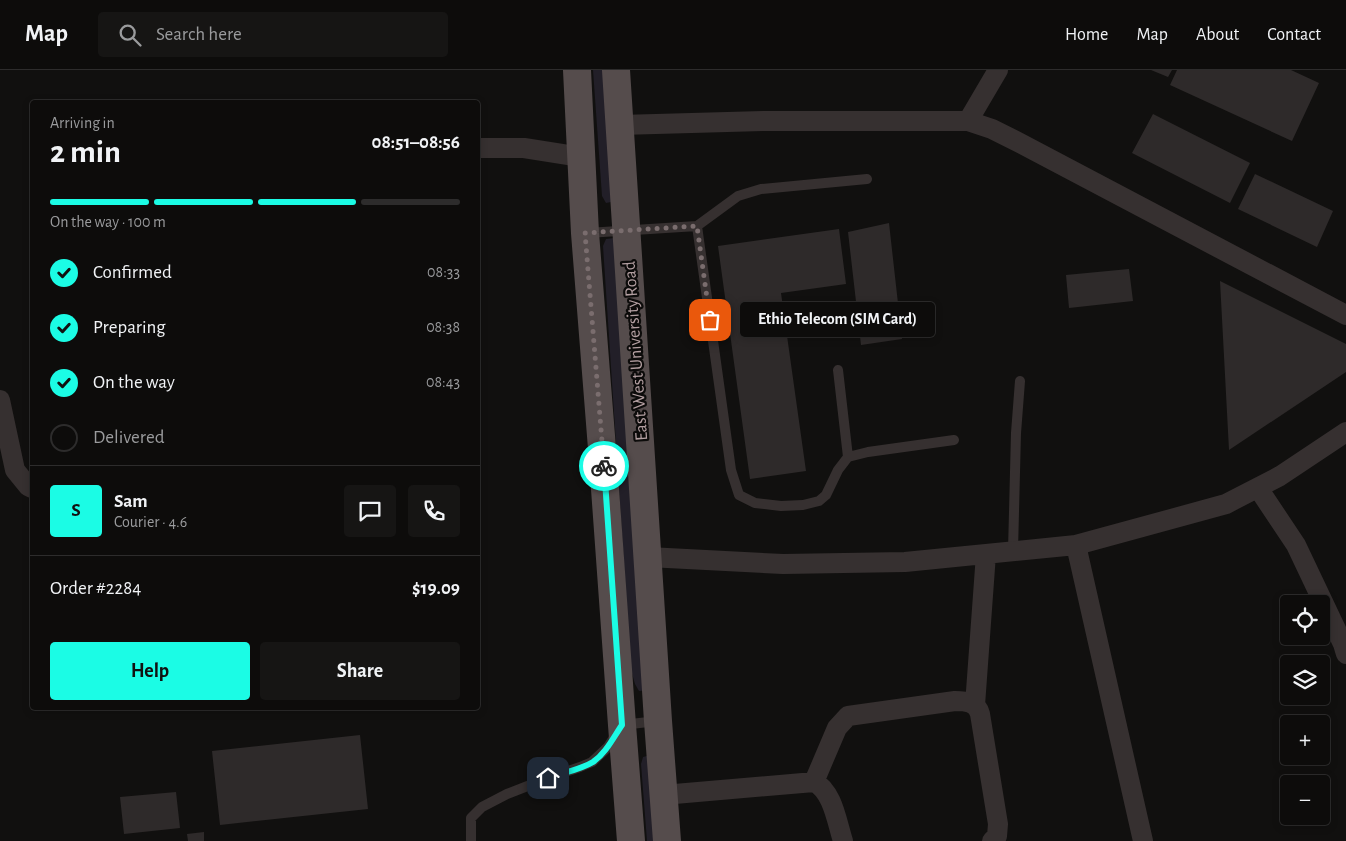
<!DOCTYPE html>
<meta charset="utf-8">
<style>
body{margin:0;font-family:"Alegreya Sans",sans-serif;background:#161514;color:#f1f3f6;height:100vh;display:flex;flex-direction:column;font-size:19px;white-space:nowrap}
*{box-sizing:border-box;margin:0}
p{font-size:16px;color:#9a9b9d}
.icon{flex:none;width:28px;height:28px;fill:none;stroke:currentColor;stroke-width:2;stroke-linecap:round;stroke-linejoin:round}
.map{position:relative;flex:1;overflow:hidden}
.sheet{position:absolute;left:30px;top:30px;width:450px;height:610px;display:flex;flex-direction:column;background:#0d0c0b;border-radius:5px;box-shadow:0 2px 8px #0003,0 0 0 1px #2d2c2c}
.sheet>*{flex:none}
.buttons{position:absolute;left:1280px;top:525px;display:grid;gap:10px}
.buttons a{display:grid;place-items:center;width:50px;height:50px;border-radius:5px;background:#0d0c0b;box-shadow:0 2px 8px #0003,0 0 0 1px #2d2c2c;font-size:25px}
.pin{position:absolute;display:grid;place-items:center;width:42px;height:42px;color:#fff;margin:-21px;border-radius:10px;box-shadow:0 2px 8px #0006}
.courier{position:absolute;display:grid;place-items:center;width:50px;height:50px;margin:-25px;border:4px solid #1bfce5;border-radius:50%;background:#fff;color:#222;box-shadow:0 1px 6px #0007}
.bubble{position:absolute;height:35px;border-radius:5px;background:#0d0c0b;box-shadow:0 2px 8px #0003,0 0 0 1px #2d2c2c;font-size:16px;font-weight:700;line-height:35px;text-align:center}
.head em{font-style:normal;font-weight:700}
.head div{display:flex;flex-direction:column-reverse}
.head{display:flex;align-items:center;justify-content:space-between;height:85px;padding:0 20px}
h1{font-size:32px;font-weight:700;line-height:38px}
.bar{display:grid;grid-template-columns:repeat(4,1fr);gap:8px 5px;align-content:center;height:60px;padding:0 20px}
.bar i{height:6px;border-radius:4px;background:#2d2c2c}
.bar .current{background:#1bfce5}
.bar p{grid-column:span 4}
.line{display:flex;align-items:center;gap:12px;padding:0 20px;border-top:1px solid #2d2c2c}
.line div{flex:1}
.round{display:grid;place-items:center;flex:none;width:52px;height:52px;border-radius:5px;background:#161514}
ol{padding:0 20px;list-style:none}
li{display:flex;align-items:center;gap:15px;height:55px}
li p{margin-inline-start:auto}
li .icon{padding:5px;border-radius:50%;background:#1bfce5;color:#111;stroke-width:4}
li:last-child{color:#9a9b9d}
li i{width:28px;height:28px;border:2px solid #2d2c2c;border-radius:50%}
.primary-button{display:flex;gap:10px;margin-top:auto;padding:10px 20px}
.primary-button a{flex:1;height:58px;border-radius:5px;background:#1bfce5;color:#111;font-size:20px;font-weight:700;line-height:58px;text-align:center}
.primary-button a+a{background:#161514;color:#f1f3f6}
header{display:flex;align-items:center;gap:30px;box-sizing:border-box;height:70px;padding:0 25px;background:#0d0c0b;border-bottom:1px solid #2d2c2c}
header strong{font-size:24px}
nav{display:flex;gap:28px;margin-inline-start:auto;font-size:18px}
.search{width:350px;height:45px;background:#161514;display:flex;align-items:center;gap:12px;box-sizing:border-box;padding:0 18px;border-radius:5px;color:#9a9b9d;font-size:19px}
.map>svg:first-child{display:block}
</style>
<header>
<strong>Map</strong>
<div class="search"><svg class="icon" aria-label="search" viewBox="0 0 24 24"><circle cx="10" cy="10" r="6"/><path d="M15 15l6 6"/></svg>Search here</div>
<nav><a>Home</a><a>Map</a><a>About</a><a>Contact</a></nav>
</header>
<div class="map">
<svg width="1346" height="771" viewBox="0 0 1346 771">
<rect width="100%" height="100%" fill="#11100f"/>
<!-- green -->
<path fill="#221f28" d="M 593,0 L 609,0 L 611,132 L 606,133 L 602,126 Z
M 614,168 L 649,620 L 639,621 L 635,614 L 631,600 L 603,176 L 606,169 Z
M 647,686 L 660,771 L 647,771 L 641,694 L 643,687 Z"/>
<!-- building -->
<path fill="#2e2a2a" d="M 1151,0 L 1172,0 L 1168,7 Z
M 1177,0 L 1291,0 L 1319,13 L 1292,71 L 1170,15 Z
M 1153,44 L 1250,93 L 1230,133 L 1132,83 Z
M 1255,104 L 1333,141 L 1317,177 L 1238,139 Z
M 889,153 L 902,269 L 861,275 L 848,162 Z
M 839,159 L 846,214 L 781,223 L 806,401 L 750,409 L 718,176 Z
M 1129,199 L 1133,231 L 1069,238 L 1066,205 Z
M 1220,211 L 1346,274 L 1346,302 L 1229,380 Z
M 360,665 L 368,739 L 220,755 L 212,681 Z
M 176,722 L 180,758 L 124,764 L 120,727 Z
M 204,762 L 204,771 L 188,771 L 187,764 Z"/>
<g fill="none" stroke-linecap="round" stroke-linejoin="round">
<!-- lane -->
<path stroke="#363030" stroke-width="10" d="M 697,156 L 731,400 L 739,425 L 755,433 L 781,436 L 803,435 L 819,431 L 826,425 L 838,400 L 848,387 L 868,382 L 954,370
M 587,163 L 697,156 L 738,126 L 761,119 L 867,109
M 838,300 L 848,387
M 1013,481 L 1016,363 L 1020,311
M 471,771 L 471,748 L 482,737 L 507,724 L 548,708 L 580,697 L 592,692 L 608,677 L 622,655 L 657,651"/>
<!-- street -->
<path stroke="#363030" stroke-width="20" d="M 968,51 L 998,0
M 620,55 L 763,51 L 968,51 L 992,59 L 1016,71 L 1346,245
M 478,78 L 524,78 L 581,87
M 0,330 L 15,400 L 28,416 L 32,418
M 1258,418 L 1296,475 L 1343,574 L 1346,584
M 1076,475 L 1143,771
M 648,487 L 783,494 L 905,492 L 1076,475 L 1226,434 L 1280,406 L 1346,362
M 975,635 L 986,484
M 814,712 L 837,658 L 848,646 L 955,631 C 966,631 977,632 980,644 L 998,754 L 997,766 L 992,771
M 663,725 L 814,712 C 833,721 837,753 843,771"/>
<!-- primary -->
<path stroke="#554c4c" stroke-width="28" d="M 577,0 L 585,163 L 603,391 L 622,655 L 631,771
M 616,0 L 658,651 L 667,771"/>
</g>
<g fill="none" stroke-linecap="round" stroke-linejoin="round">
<!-- done -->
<path stroke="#7a6d6e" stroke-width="5" stroke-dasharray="0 9" d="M 604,396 L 585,163 L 697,156 L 710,250"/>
<!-- route -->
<path stroke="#1bfce5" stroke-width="6" d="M 548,708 C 562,703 580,700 593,692 C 606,683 613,668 622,655 L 604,396"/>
</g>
<g text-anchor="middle" stroke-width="4.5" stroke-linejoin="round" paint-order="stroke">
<!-- street labels -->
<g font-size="18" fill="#b39fa1" stroke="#0c0b0a">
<text transform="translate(635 281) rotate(-94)" y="6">East West University Road</text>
</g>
</g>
</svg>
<div class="buttons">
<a><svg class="icon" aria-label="locate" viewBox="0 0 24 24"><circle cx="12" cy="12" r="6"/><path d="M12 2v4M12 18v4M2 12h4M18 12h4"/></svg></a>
<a><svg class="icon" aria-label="layers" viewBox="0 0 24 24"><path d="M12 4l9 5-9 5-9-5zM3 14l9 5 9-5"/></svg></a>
<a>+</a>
<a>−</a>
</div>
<div class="pin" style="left:710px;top:250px;background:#ea580c"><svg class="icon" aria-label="bag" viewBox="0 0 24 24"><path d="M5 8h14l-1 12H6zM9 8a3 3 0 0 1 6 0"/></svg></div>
<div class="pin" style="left:548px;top:708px;background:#1f2937"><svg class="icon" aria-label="home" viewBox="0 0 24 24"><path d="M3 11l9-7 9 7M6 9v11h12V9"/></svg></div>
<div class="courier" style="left:604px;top:396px"><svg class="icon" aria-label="bike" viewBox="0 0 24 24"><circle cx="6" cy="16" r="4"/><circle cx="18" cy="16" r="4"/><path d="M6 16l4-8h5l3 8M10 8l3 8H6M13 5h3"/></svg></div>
<div class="bubble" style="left:740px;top:232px;width:195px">Ethio Telecom (SIM Card)</div>
<section class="sheet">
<div class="head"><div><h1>2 min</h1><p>Arriving in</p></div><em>08:51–08:56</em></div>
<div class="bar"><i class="current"></i><i class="current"></i><i class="current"></i><i></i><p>On the way · 100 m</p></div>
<ol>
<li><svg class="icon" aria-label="check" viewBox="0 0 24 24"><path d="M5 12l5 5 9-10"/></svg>Confirmed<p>08:33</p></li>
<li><svg class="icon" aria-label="check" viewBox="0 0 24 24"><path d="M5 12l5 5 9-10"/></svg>Preparing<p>08:38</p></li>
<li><svg class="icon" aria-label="check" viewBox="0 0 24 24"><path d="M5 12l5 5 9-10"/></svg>On the way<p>08:43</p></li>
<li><i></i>Delivered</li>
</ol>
<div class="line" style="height:90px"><b class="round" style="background:#1bfce5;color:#111">S</b><div><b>Sam</b><p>Courier · 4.6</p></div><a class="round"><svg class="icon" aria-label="chat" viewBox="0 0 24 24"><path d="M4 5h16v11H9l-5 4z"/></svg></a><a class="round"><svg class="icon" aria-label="phone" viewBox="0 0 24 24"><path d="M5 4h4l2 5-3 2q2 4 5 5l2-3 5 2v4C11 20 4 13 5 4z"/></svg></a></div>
<div class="line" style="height:65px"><div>Order #2284</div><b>$19.09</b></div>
<div class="primary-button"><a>Help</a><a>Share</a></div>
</section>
</div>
